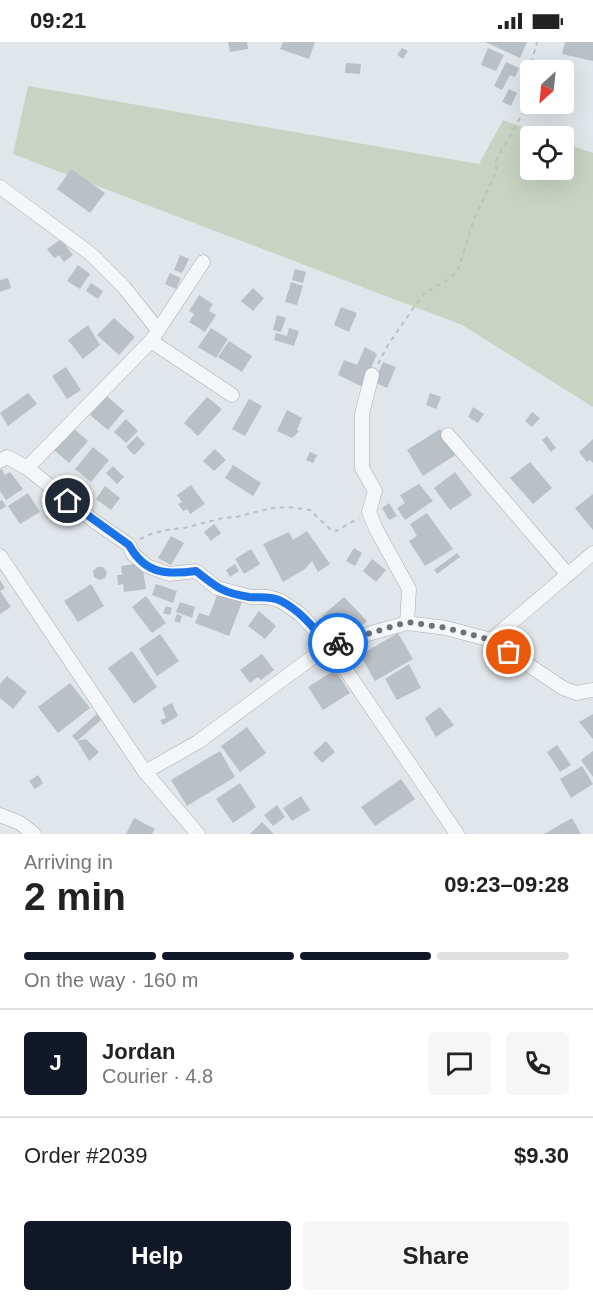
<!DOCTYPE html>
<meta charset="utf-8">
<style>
body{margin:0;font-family:Arial,sans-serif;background:#f6f6f6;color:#222;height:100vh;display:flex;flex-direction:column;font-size:22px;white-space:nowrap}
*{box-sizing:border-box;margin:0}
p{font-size:20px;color:#767676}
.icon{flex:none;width:33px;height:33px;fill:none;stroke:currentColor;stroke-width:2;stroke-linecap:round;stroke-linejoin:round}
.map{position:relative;height:792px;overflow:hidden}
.panel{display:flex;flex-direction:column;background:#fff;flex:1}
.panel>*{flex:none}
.needle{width:39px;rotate:207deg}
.fabs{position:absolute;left:520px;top:18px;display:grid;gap:12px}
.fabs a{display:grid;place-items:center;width:54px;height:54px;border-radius:6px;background:#fff;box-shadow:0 6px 24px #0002;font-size:30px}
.pin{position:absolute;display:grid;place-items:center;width:51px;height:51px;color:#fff;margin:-26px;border:3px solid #fff;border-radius:50%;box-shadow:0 2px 6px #0007}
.courier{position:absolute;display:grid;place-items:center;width:60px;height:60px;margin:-30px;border:4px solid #1a73e8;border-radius:50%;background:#fff;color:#222;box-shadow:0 2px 8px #0007}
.head em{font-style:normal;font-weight:600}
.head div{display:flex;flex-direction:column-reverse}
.head{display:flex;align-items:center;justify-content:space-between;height:102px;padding:0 24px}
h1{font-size:39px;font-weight:600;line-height:45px}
.bar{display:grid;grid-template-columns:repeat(4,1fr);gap:9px 6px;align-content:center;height:72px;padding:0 24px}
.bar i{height:8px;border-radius:4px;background:#e0e0e0}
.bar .selected{background:#111827}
.bar p{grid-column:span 4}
.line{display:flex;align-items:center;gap:15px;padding:0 24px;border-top:2px solid #e0e0e0}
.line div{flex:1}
.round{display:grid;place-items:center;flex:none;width:63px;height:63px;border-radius:6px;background:#f6f6f6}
.action{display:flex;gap:12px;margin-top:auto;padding:12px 24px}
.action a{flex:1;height:69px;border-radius:6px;background:#111827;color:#fff;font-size:24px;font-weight:600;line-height:69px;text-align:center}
.action a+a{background:#f6f6f6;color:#222}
.status{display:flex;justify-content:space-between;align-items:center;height:42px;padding:0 30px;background:#fff;direction:ltr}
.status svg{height:16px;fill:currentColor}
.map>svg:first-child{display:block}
</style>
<div class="status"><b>09:21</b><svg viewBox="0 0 49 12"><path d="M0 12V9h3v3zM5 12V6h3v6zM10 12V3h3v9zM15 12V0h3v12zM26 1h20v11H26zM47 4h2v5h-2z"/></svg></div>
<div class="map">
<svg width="593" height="792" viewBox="0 0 593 792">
<rect width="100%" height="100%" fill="#e1e6ea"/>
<!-- green -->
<path fill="#c9d3c3" d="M 28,44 L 479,122 L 503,78 L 547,94 L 531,94 L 531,128 L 564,128 L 564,101 L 593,111 L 593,365 L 462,283 L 13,112 Z"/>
<!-- building -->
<path fill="#b9c0c6" d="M 228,0 L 247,0 L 248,7 L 230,10 Z
M 283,0 L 315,0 L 309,17 L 280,7 Z
M 485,0 L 527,0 L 520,16 Z
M 565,0 L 593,0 L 593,19 L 562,12 Z
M 402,6 L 408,9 L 403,17 L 397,13 Z
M 488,6 L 504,13 L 496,29 L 481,23 Z
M 506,20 L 519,26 L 515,35 L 510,33 L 502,48 L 494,44 Z
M 346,21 L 361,22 L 360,32 L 345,31 Z
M 509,47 L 517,51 L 511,64 L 502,60 Z
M 71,127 L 105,151 L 90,171 L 57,147 Z
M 61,197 L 73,213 L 64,220 L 59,213 L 54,216 L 47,207 Z
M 180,213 L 189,217 L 182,231 L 174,228 Z
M 78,223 L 90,232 L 80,247 L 67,239 Z
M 295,227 L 306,230 L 303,241 L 292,238 Z
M 170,231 L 181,236 L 176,247 L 165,242 Z
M 8,236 L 11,246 L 0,250 L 0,238 Z
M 291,240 L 303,244 L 297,263 L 285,260 Z
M 91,241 L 103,249 L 98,257 L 86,249 Z
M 253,246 L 264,256 L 253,269 L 241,259 Z
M 199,253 L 213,262 L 209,269 L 216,273 L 205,290 L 189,280 L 194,272 L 189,269 Z
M 341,265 L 357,271 L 349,290 L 334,283 Z
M 277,273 L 286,276 L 281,290 L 273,288 Z
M 114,276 L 135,295 L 119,313 L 97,293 Z
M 88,283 L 100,303 L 83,317 L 68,298 Z
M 211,286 L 228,297 L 216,316 L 198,305 Z
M 289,286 L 299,289 L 294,304 L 274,298 L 276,291 L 287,294 Z
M 229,299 L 252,314 L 242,330 L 218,315 Z
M 365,305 L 377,312 L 363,345 L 338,333 L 344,318 L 357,323 Z
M 383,320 L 396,325 L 387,346 L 374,340 Z
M 66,325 L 81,348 L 67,357 L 52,334 Z
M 28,351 L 37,362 L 8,384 L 0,371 Z
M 430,351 L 441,355 L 436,367 L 426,363 Z
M 107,354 L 124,369 L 108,388 L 90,373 Z
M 207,355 L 222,367 L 198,394 L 184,381 Z
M 249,357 L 262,364 L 245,394 L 232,387 Z
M 473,365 L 484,372 L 478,381 L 468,375 Z
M 287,368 L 302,376 L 297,388 L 299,389 L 292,396 L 277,389 Z
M 532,370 L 540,376 L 532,385 L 525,379 Z
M 126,377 L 138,389 L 126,401 L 114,390 Z
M 72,385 L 88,399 L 69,421 L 53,407 Z
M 440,387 L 457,412 L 423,434 L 407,408 Z
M 137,394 L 145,402 L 134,413 L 126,405 Z
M 547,394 L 556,406 L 551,410 L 542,398 Z
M 593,397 L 593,421 L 590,418 L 587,420 L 579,410 Z
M 93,405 L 109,418 L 91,440 L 75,427 Z
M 215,407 L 226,418 L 214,429 L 203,419 Z
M 310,410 L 317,413 L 313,421 L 306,418 Z
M 530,420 L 552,446 L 533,462 L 510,436 Z
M 233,423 L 261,441 L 253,454 L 225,436 Z
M 113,424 L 124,435 L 117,442 L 106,431 Z
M 2,427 L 5,433 L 10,430 L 23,447 L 6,458 L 0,449 L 0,428 Z
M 455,430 L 472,453 L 450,468 L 434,446 Z
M 419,442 L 433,459 L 405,478 L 397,466 L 405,461 L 400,453 Z
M 191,443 L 205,462 L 190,472 L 187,467 L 183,469 L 178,462 L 182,460 L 177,453 Z
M 105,444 L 120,456 L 111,468 L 96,457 Z
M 28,451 L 40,470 L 20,482 L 8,464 Z
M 593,452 L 593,488 L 575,466 Z
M 2,458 L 6,464 L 0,468 L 0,459 Z
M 389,461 L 397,474 L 389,478 L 382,466 Z
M 427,471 L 453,507 L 425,524 L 409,499 L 417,494 L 410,482 Z
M 214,482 L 221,491 L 211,499 L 204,490 Z
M 307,489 L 330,522 L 318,530 L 312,519 L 305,527 L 283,540 L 263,502 L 289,490 L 293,498 Z
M 171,494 L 184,501 L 171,523 L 158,516 Z
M 354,506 L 362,511 L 355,524 L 346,519 Z
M 251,507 L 260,522 L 244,532 L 235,517 Z
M 457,511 L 460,515 L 437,532 L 434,528 Z
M 372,517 L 386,528 L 376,540 L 363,529 Z
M 142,521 L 146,547 L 124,550 L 123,542 L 118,543 L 117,533 L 122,533 L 121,524 Z
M 235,522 L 239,529 L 230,535 L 226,528 Z
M 97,525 L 103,525 L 107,530 L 105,536 L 100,538 L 94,535 L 93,529 Z
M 0,538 L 5,546 L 0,549 L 11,565 L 0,572 Z
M 91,542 L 104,564 L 78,580 L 64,559 Z
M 156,542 L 177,549 L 173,561 L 152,553 Z
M 218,551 L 242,560 L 229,594 L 195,581 L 199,571 L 209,574 Z
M 146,554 L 166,581 L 152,591 L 132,565 Z
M 344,555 L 367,579 L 347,596 L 322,574 Z
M 180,560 L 195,565 L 192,576 L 176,570 Z
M 166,564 L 172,566 L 170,573 L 163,571 Z
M 259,569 L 276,584 L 265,597 L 248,584 Z
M 177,572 L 182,574 L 180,581 L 174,579 Z
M 398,591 L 413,617 L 375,639 L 360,613 Z
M 160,592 L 179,619 L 157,634 L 139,607 Z
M 132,609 L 157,645 L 134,662 L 108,626 Z
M 262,612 L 274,628 L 261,638 L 258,635 L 250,641 L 240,628 Z
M 409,622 L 421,646 L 397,658 L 385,637 Z
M 335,628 L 350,651 L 323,668 L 308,645 Z
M 7,634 L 27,650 L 13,667 L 0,656 L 0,642 Z
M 70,641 L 90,666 L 58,691 L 38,665 Z
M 172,661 L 178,674 L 163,683 L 160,678 L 166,676 L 162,666 Z
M 440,665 L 454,683 L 436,695 L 425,676 Z
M 98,671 L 101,678 L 77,699 L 72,694 Z
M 593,672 L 593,697 L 579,680 Z
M 247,685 L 266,711 L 240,730 L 221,704 Z
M 86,697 L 99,710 L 89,719 L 77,699 Z
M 326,699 L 335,710 L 322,721 L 313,711 Z
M 557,703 L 571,723 L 560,730 L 547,710 Z
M 220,709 L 235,735 L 187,764 L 171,738 Z
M 593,709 L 593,735 L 581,718 Z
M 582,724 L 593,742 L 571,756 L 560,737 Z
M 38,733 L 43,741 L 35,747 L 29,739 Z
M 401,737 L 415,757 L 375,784 L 361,765 Z
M 240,741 L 256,765 L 233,781 L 216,757 Z
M 301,754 L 310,768 L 292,779 L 283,766 Z
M 277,763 L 285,775 L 273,784 L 264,773 Z
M 134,776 L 155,787 L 152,792 L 126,792 Z
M 572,776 L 581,792 L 544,792 Z
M 262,780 L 274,792 L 250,792 Z"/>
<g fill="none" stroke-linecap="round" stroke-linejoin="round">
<defs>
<path id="minor" d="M 0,145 L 92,213 L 123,244 L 158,288
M 151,299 L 232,353
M 372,333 L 362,372 L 362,426 L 375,449 L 369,470 L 376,487 L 409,547 L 407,581
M 448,393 L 568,533
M 0,419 L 7,415 L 27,426 L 94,479 L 129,503 L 133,512 L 147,524 L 169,532 L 196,529 L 217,546 L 251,555 L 268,555 L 281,559 L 300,572 L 329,603 L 457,792
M 27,426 L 151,299 L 203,220
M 0,514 L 145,730 L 198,792
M 491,598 L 593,511
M 145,730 L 198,700 L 329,603 L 407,581 L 446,586 L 491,598 L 563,646 L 576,651 L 593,648
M 0,773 L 20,781 L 34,792"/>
</defs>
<!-- minor casing -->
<use href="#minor" stroke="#a6adb4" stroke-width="15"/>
<!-- path -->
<path stroke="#bbc0c5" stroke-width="2" stroke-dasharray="4.5 4.5" stroke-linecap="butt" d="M 378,322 L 388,303 L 423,252 L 451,236 L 459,225 L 474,177 L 497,128 L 495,120 L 531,57 L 530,27 L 537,0
M 140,497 L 151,492 L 166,488 L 184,486 L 223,476 L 236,475 L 272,466 L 288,465 L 310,468 L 331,488 L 336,489 L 359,476"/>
<!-- minor -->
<use href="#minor" stroke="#f4f6f8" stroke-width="14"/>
</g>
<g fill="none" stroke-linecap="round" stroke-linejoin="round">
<!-- done -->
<path stroke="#6a737c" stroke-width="6" stroke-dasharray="0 10.8" d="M 338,601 L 407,580 L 447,586 L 491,598 L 509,610"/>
<!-- route -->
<path stroke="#1a73e8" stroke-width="8" d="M 68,459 L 129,503 C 145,532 166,533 196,529 C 216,545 223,551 249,555 C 260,556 271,554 281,559 C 301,569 315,588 329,603 L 338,601"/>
</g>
</svg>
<div class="fabs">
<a><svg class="needle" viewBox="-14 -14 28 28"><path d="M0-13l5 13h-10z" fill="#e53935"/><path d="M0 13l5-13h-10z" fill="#767676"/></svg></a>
<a><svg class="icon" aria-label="locate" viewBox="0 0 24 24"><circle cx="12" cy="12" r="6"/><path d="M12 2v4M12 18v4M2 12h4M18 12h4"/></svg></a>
</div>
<div class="pin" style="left:509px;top:610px;background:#ea580c"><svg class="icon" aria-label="bag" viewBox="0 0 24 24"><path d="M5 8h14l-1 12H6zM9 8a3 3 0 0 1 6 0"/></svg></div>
<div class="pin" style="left:68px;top:459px;background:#1f2937"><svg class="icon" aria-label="home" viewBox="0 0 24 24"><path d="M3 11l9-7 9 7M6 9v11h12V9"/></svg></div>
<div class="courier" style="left:338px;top:601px"><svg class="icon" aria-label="bike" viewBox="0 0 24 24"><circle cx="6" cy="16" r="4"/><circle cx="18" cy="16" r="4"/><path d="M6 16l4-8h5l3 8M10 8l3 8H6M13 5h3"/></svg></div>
</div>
<section class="panel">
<div class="head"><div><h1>2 min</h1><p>Arriving in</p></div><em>09:23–09:28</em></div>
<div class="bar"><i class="selected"></i><i class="selected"></i><i class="selected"></i><i></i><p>On the way · 160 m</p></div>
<div class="line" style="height:108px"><b class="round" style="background:#111827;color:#fff">J</b><div><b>Jordan</b><p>Courier · 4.8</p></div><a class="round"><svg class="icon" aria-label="chat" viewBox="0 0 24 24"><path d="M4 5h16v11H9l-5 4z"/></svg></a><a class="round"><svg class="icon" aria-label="phone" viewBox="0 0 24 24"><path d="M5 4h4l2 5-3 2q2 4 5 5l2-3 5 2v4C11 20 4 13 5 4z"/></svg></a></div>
<div class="line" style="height:78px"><div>Order #2039</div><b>$9.30</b></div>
<div class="action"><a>Help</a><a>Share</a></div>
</section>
